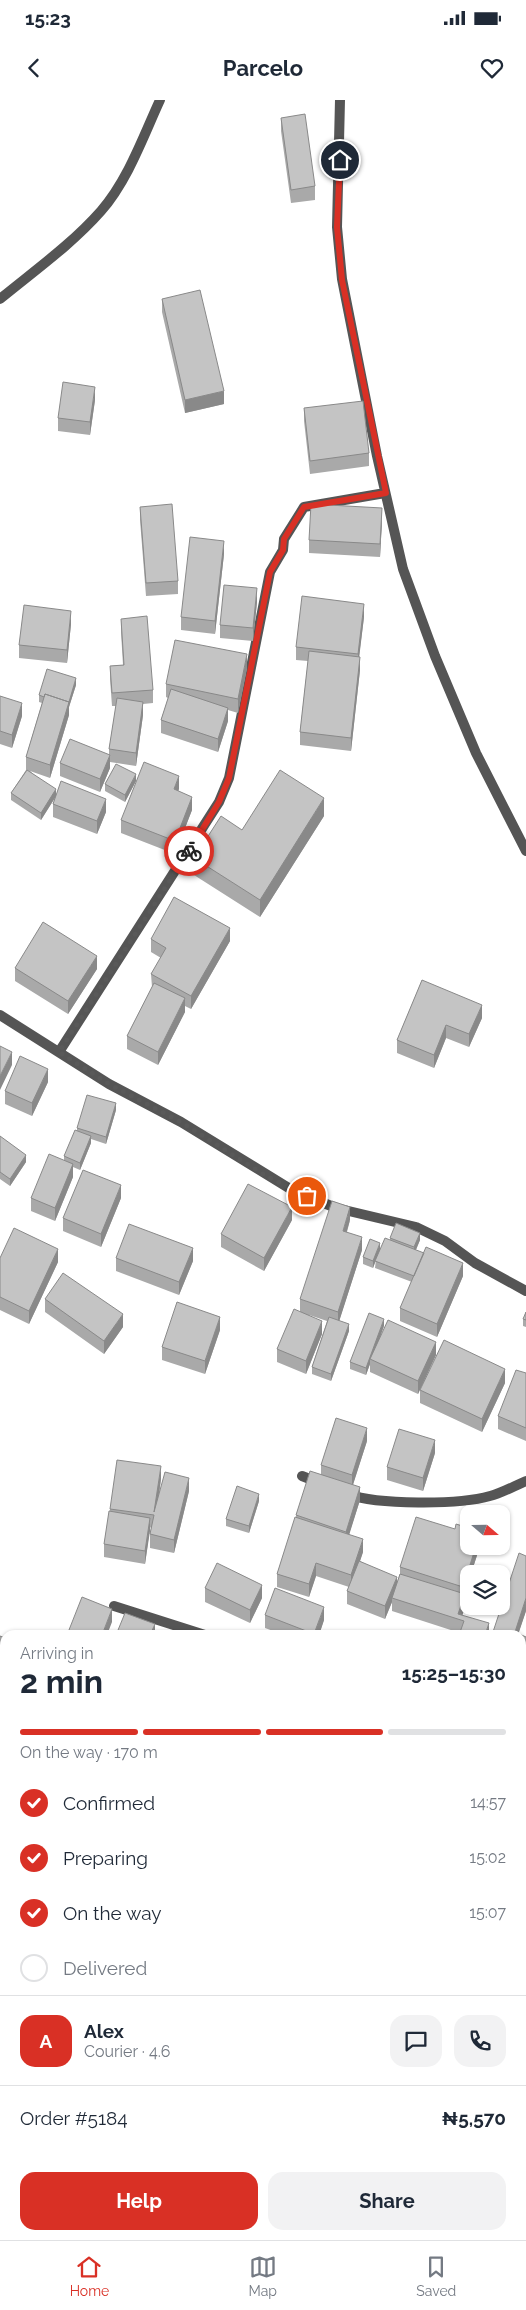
<!DOCTYPE html>
<meta charset="utf-8">
<style>
body{margin:0;font-family:Raleway,sans-serif;background:#f2f2f3;color:#1f2937;height:100vh;display:flex;flex-direction:column;font-size:19px;white-space:nowrap}
*{box-sizing:border-box;margin:0}
p{font-size:16px;color:#747a83}
.icon{flex:none;width:28px;height:28px;fill:none;stroke:currentColor;stroke-width:2;stroke-linecap:round;stroke-linejoin:round}
.map{position:relative;flex:1;overflow:hidden}
.details{position:absolute;left:0px;top:1530px;width:526px;height:610px;display:flex;flex-direction:column;background:#fff;border-radius:15px 15px 0 0;box-shadow:0 1px 4px #0004}
.details>*{flex:none}
.needle{width:32px;rotate:110deg}
.tools{position:absolute;left:460px;top:1405px;display:grid;gap:10px}
.tools a{display:grid;place-items:center;width:50px;height:50px;border-radius:10px;background:#fff;box-shadow:0 1px 4px #0004;font-size:25px}
.pin{position:absolute;display:grid;place-items:center;width:42px;height:42px;color:#fff;margin:-21px;border:2px solid #fff;border-radius:50%;box-shadow:0 1px 5px #0007}
.courier{position:absolute;display:grid;place-items:center;width:50px;height:50px;margin:-25px;border:4px solid #d93025;border-radius:50%;background:#fff;color:#222;box-shadow:0 1px 6px #0007}
.head em{font-style:normal;font-weight:700}
.head div{display:flex;flex-direction:column-reverse}
.head{display:flex;align-items:center;justify-content:space-between;height:85px;padding:0 20px}
h1{font-size:32px;font-weight:700;line-height:38px}
.bar{display:grid;grid-template-columns:repeat(4,1fr);gap:8px 5px;align-content:center;height:60px;padding:0 20px}
.bar i{height:6px;border-radius:4px;background:#e0e1e3}
.bar .active{background:#d93025}
.bar p{grid-column:span 4}
.line{display:flex;align-items:center;gap:12px;padding:0 20px;border-top:1px solid #e0e1e3}
.line div{flex:1}
.round{display:grid;place-items:center;flex:none;width:52px;height:52px;border-radius:15px;background:#f2f2f3}
ol{padding:0 20px;list-style:none}
li{display:flex;align-items:center;gap:15px;height:55px}
li p{margin-inline-start:auto}
li .icon{padding:5px;border-radius:50%;background:#d93025;color:#fff;stroke-width:4}
li:last-child{color:#747a83}
li i{width:28px;height:28px;border:2px solid #e0e1e3;border-radius:50%}
.button{display:flex;gap:10px;margin-top:auto;padding:10px 20px}
.button a{flex:1;height:58px;border-radius:15px;background:#d93025;color:#fff;font-size:20px;font-weight:700;line-height:58px;text-align:center}
.button a+a{background:#f2f2f3;color:#1f2937}
.status{display:flex;justify-content:space-between;align-items:center;height:35px;padding:0 25px;background:#fff;direction:ltr}
.status svg{height:14px;fill:currentColor}
header{display:flex;justify-content:space-between;align-items:center;height:65px;padding:0 20px;background:#fff;font-size:22px;font-weight:700}
.menu{display:flex;justify-content:space-around;align-items:center;height:70px;border-top:1px solid #e0e1e3;background:#fff;font-size:14px;color:#747a83}
.menu a{display:grid;justify-items:center;gap:2px}
.menu .active{color:#d93025}
.map>svg:first-child{display:block}
</style>
<div class="status"><b>15:23</b><svg viewBox="0 0 49 12"><path d="M0 12V9h3v3zM5 12V6h3v6zM10 12V3h3v9zM15 12V0h3v12zM26 1h20v11H26zM47 4h2v5h-2z"/></svg></div>
<header><svg class="icon" aria-label="back" viewBox="0 0 24 24"><path d="M15 5l-7 7 7 7"/></svg>Parcelo<svg class="icon" aria-label="heart" viewBox="0 0 24 24"><path d="M12 20l-8-8c-3-5 5-10 8-4 3-6 11-1 8 4z"/></svg></header>
<div class="map">
<svg width="526" height="2140" viewBox="0 0 526 2140">
<rect width="100%" height="100%" fill="#fff"/>
<g fill="none" stroke-linecap="round" stroke-linejoin="round">
<!-- lane -->
<path stroke="#555" stroke-width="10" d="M 302,1376 L 320,1383
M 348,1394 C 377,1405 459,1405 490,1396 C 502,1393 514,1386 526,1381"/>
<!-- street -->
<path stroke="#555" stroke-width="10" d="M 340,0 L 337,127 L 342,179 L 377,356 L 403,469 L 435,556 L 476,653 L 526,751
M 0,199 C 34,171 72,144 101,111 C 128,80 143,37 160,0
M 0,915 L 109,984 L 181,1022 L 292,1090 L 336,1108 L 416,1127 L 445,1141 L 475,1163 L 526,1191
M 59,952 L 219,702 L 229,678 L 270,472 L 283,450 L 284,439 L 304,407 L 385,393
M 114,1506 L 205,1535
M 521,1637 L 526,1638
M 0,1686 L 5,1688
M 521,1895 L 526,1897
M 0,1910 L 5,1912
M 521,2098 L 526,2097
M 214,2140 L 215,2135"/>
</g>
<!-- wall -->
<path fill="#a9a9a9" d="M 281,18 L 315,86 L 315,100 L 291,103 L 281,31 Z
M 162,199 L 224,304 L 185,313 L 162,212 Z
M 95,300 L 90,335 L 58,331 L 58,318 Z
M 304,308 L 369,353 L 369,366 L 310,374 L 304,321 Z
M 140,407 L 178,481 L 178,494 L 146,496 L 140,420 Z
M 382,421 L 380,457 L 309,453 L 309,440 Z
M 224,454 L 215,534 L 181,530 L 181,517 Z
M 257,502 L 253,541 L 220,538 L 220,525 Z
M 364,517 L 359,556 L 360,570 L 351,651 L 300,645 L 300,632 L 308,561 L 296,560 L 296,547 Z
M 121,519 L 153,590 L 153,603 L 143,604 L 143,615 L 136,666 L 110,662 L 110,668 L 100,692 L 60,676 L 60,663 L 109,655 L 109,649 L 116,606 L 112,606 L 110,579 L 110,566 L 123,565 L 121,532 Z
M 71,524 L 67,563 L 19,558 L 19,545 Z
M 247,568 L 238,613 L 228,610 L 228,621 L 218,652 L 161,633 L 161,620 L 168,598 L 166,597 L 166,584 Z
M 76,585 L 69,607 L 69,615 L 50,678 L 30,671 L 56,694 L 106,712 L 97,734 L 53,717 L 53,704 L 55,698 L 41,720 L 11,700 L 11,693 L 26,670 L 26,657 L 42,603 L 39,602 L 39,595 Z
M 0,596 L 22,616 L 12,648 L 0,644 Z
M 136,681 L 125,702 L 105,691 L 105,684 Z
M 179,689 L 178,691 L 192,710 L 175,754 L 121,733 L 121,720 Z
M 324,716 L 260,817 L 194,775 L 194,758 L 242,730 Z
M 151,839 L 230,841 L 191,909 L 185,906 L 185,912 L 158,965 L 127,949 L 127,936 L 152,887 L 151,874 L 161,858 L 151,852 Z
M 15,868 L 97,869 L 68,914 L 15,881 Z
M 422,880 L 482,918 L 469,947 L 446,938 L 434,968 L 397,953 L 397,940 Z
M 48,982 L 32,1016 L 5,1004 L 5,991 Z
M 116,1010 L 106,1044 L 91,1039 L 91,1043 L 80,1070 L 73,1067 L 73,1077 L 55,1121 L 31,1111 L 31,1098 L 64,1060 L 64,1056 L 77,1031 L 77,1028 Z
M 0,1036 L 26,1062 L 10,1086 L 0,1079 Z
M 121,1098 L 101,1147 L 63,1131 L 63,1118 Z
M 292,1120 L 264,1171 L 221,1147 L 221,1134 Z
M 350,1120 L 347,1132 L 362,1150 L 339,1221 L 349,1231 L 331,1281 L 312,1274 L 312,1267 L 327,1221 L 309,1215 L 322,1234 L 306,1274 L 277,1262 L 277,1249 L 300,1212 L 300,1199 Z
M 390,1138 L 420,1140 L 416,1150 L 463,1176 L 437,1237 L 400,1221 L 400,1208 L 412,1182 L 375,1168 L 376,1159 L 373,1168 L 363,1164 L 363,1157 L 380,1150 L 390,1140 Z
M 0,1158 L 58,1162 L 29,1224 L 0,1210 Z
M 116,1158 L 193,1161 L 179,1195 L 116,1171 Z
M 45,1199 L 123,1227 L 104,1254 L 45,1212 Z
M 526,1212 L 526,1227 L 523,1226 L 523,1219 Z
M 384,1226 L 381,1234 L 436,1255 L 418,1294 L 370,1272 L 370,1264 L 366,1275 L 350,1269 L 350,1262 Z
M 220,1230 L 205,1274 L 162,1260 L 162,1247 Z
M 526,1273 L 526,1341 L 498,1329 L 498,1316 Z
M 505,1283 L 482,1332 L 420,1303 L 420,1290 Z
M 367,1341 L 353,1384 L 360,1400 L 349,1434 L 363,1452 L 360,1461 L 397,1482 L 400,1474 L 400,1467 L 469,1446 L 480,1446 L 471,1474 L 469,1474 L 469,1482 L 465,1494 L 465,1507 L 462,1515 L 489,1535 L 460,1533 L 392,1511 L 392,1502 L 385,1519 L 347,1504 L 347,1491 L 349,1487 L 316,1476 L 309,1497 L 277,1487 L 277,1474 L 296,1418 L 296,1415 L 321,1374 L 321,1365 Z
M 435,1353 L 423,1391 L 387,1380 L 387,1367 Z
M 161,1379 L 159,1397 L 189,1391 L 174,1453 L 150,1448 L 150,1434 L 151,1428 L 150,1427 L 145,1464 L 104,1457 L 104,1444 L 110,1409 Z
M 259,1401 L 249,1433 L 226,1426 L 226,1419 Z
M 526,1456 L 526,1511 L 518,1534 L 526,1537 L 526,1606 L 521,1604 L 521,1535 L 492,1535 Z
M 205,1488 L 262,1498 L 250,1523 L 205,1502 Z
M 265,1515 L 324,1520 L 319,1535 L 284,1535 L 265,1528 Z
M 0,1536 L 5,1538 L 5,1614 L 0,1612 Z
M 0,1715 L 5,1717 L 5,1796 L 0,1794 Z
M 526,1740 L 526,1786 L 521,1784 L 521,1746 L 524,1746 Z
M 0,1918 L 5,1920 L 5,1992 L 0,1990 Z
M 0,1991 L 5,1992 L 5,2034 L 0,2033 Z"/>
<!-- shaded-wall -->
<path fill="#898989" d="M 95,287 L 95,300 L 90,335 L 90,322 Z
M 224,291 L 224,304 L 185,313 L 185,300 Z
M 382,408 L 382,421 L 380,457 L 380,444 Z
M 224,441 L 224,454 L 215,534 L 215,521 Z
M 257,488 L 257,502 L 253,541 L 253,528 Z
M 364,504 L 364,517 L 358,567 L 358,554 Z
M 71,511 L 71,524 L 67,563 L 67,550 Z
M 247,554 L 247,568 L 238,613 L 238,599 Z
M 360,557 L 360,570 L 351,651 L 351,638 Z
M 76,578 L 76,585 L 69,607 L 69,615 L 50,678 L 50,665 Z
M 143,602 L 143,615 L 136,666 L 136,653 Z
M 22,603 L 22,616 L 12,648 L 12,635 Z
M 228,608 L 228,621 L 218,652 L 218,639 Z
M 110,655 L 110,668 L 100,692 L 100,679 Z
M 136,674 L 136,681 L 125,702 L 125,695 Z
M 179,676 L 179,689 L 174,703 L 174,689 Z
M 56,689 L 56,696 L 41,720 L 41,713 Z
M 192,697 L 192,710 L 175,754 L 175,741 Z
M 324,698 L 324,716 L 260,817 L 260,800 Z
M 106,699 L 106,712 L 97,734 L 97,721 Z
M 230,828 L 230,841 L 191,909 L 191,896 Z
M 97,856 L 97,869 L 68,914 L 68,901 Z
M 185,898 L 185,912 L 158,965 L 158,952 Z
M 482,905 L 482,918 L 469,947 L 469,934 Z
M 446,925 L 446,938 L 434,968 L 434,955 Z
M 12,952 L 12,965 L 0,990 L 0,976 Z
M 48,969 L 48,982 L 32,1016 L 32,1003 Z
M 116,1003 L 116,1010 L 106,1044 L 106,1037 Z
M 91,1036 L 91,1043 L 80,1070 L 80,1063 Z
M 26,1055 L 26,1062 L 10,1086 L 10,1079 Z
M 73,1064 L 73,1077 L 55,1121 L 55,1108 Z
M 121,1085 L 121,1098 L 101,1147 L 101,1134 Z
M 292,1107 L 292,1120 L 264,1171 L 264,1158 Z
M 350,1107 L 350,1120 L 343,1144 L 343,1131 Z
M 420,1133 L 420,1140 L 414,1154 L 414,1147 Z
M 362,1137 L 362,1150 L 338,1225 L 338,1212 Z
M 380,1143 L 380,1150 L 373,1168 L 373,1161 Z
M 193,1148 L 193,1161 L 179,1195 L 179,1182 Z
M 58,1149 L 58,1162 L 29,1224 L 29,1211 Z
M 463,1163 L 463,1176 L 437,1237 L 437,1224 Z
M 123,1214 L 123,1227 L 104,1254 L 104,1241 Z
M 220,1217 L 220,1230 L 205,1274 L 205,1261 Z
M 384,1219 L 384,1226 L 372,1259 L 370,1259 L 370,1264 L 366,1275 L 366,1268 Z
M 322,1221 L 322,1234 L 306,1274 L 306,1261 Z
M 349,1224 L 349,1231 L 331,1281 L 331,1274 Z
M 436,1242 L 436,1255 L 418,1294 L 418,1281 Z
M 505,1269 L 505,1283 L 482,1332 L 482,1319 Z
M 367,1328 L 367,1341 L 352,1388 L 352,1375 Z
M 435,1340 L 435,1353 L 423,1391 L 423,1378 Z
M 161,1366 L 161,1379 L 154,1425 L 154,1412 Z
M 189,1378 L 189,1391 L 174,1453 L 174,1440 Z
M 360,1387 L 360,1400 L 346,1445 L 346,1432 Z
M 259,1394 L 259,1401 L 249,1433 L 249,1426 Z
M 150,1418 L 150,1431 L 145,1464 L 145,1451 Z
M 363,1439 L 363,1452 L 351,1488 L 351,1475 Z
M 476,1446 L 480,1446 L 471,1474 L 469,1474 L 469,1482 L 464,1496 L 465,1494 L 465,1507 L 461,1520 L 458,1514 L 463,1500 L 463,1487 Z
M 316,1463 L 316,1476 L 309,1497 L 309,1484 Z
M 397,1477 L 397,1490 L 392,1498 L 392,1502 L 385,1519 L 385,1506 Z
M 262,1485 L 262,1498 L 250,1523 L 250,1510 Z
M 526,1498 L 526,1511 L 518,1535 L 514,1535 Z
M 324,1507 L 324,1520 L 319,1535 L 314,1535 Z
M 112,1509 L 112,1522 L 107,1535 L 102,1535 Z
M 489,1523 L 489,1535 L 485,1535 Z
M 155,1524 L 155,1535 L 150,1535 Z
M 5,1948 L 5,1962 L 0,1977 L 0,1964 Z
M 135,2135 L 137,2135 L 136,2140 L 134,2140 Z"/>
<!-- building -->
<path fill="#c4c4c4" stroke="#898989" d="M 305,14 L 315,86 L 291,90 L 281,18 Z
M 200,190 L 224,291 L 185,300 L 162,199 Z
M 63,282 L 95,287 L 90,322 L 58,318 Z
M 363,301 L 369,353 L 310,361 L 304,308 Z
M 172,404 L 178,481 L 146,483 L 140,407 Z
M 311,404 L 382,408 L 380,444 L 309,440 Z
M 190,437 L 224,441 L 215,521 L 181,517 Z
M 224,485 L 257,488 L 253,528 L 220,525 Z
M 302,496 L 364,504 L 358,554 L 296,547 Z
M 24,505 L 71,511 L 67,550 L 19,545 Z
M 147,516 L 153,590 L 112,593 L 110,566 L 124,565 L 121,519 Z
M 175,540 L 247,554 L 238,599 L 166,584 Z
M 309,551 L 360,557 L 351,638 L 300,632 Z
M 47,569 L 76,578 L 69,602 L 45,594 L 44,597 L 39,595 Z
M 171,589 L 228,608 L 218,639 L 161,620 Z
M 45,594 L 69,602 L 50,665 L 26,657 Z
M 0,596 L 22,603 L 12,635 L 0,631 Z
M 117,598 L 143,602 L 136,653 L 109,649 Z
M 70,639 L 110,655 L 100,679 L 60,663 Z
M 144,662 L 179,676 L 174,689 L 192,697 L 175,741 L 121,720 Z
M 116,664 L 136,674 L 125,695 L 105,684 Z
M 27,670 L 56,689 L 41,713 L 11,693 Z
M 280,670 L 324,698 L 260,800 L 194,758 L 221,716 L 242,730 Z
M 61,681 L 106,699 L 97,721 L 53,704 Z
M 174,797 L 230,828 L 191,896 L 151,874 L 166,848 L 151,839 Z
M 43,822 L 97,856 L 68,901 L 15,868 Z
M 422,880 L 482,905 L 469,934 L 446,925 L 434,955 L 397,940 Z
M 154,883 L 185,898 L 158,952 L 127,936 Z
M 0,946 L 12,952 L 0,976 Z
M 20,956 L 48,969 L 32,1003 L 5,991 Z
M 87,995 L 116,1003 L 106,1037 L 77,1028 Z
M 75,1030 L 91,1036 L 80,1063 L 64,1056 Z
M 0,1036 L 26,1055 L 10,1079 L 0,1072 Z
M 49,1054 L 73,1064 L 55,1108 L 31,1098 Z
M 83,1070 L 121,1085 L 101,1134 L 63,1118 Z
M 248,1084 L 292,1107 L 264,1158 L 221,1134 Z
M 332,1101 L 350,1107 L 343,1131 L 362,1137 L 338,1212 L 300,1199 Z
M 396,1123 L 420,1133 L 414,1147 L 390,1138 Z
M 129,1124 L 193,1148 L 179,1182 L 116,1158 Z
M 14,1128 L 58,1149 L 29,1211 L 0,1197 L 0,1158 Z
M 385,1138 L 424,1153 L 414,1176 L 375,1161 Z
M 370,1139 L 380,1143 L 373,1161 L 363,1157 Z
M 426,1147 L 463,1163 L 437,1224 L 400,1208 Z
M 63,1173 L 123,1214 L 104,1241 L 45,1199 Z
M 177,1202 L 220,1217 L 205,1261 L 162,1247 Z
M 294,1209 L 322,1221 L 306,1261 L 277,1249 Z
M 526,1212 L 526,1220 L 523,1219 Z
M 369,1213 L 384,1219 L 366,1268 L 350,1262 Z
M 329,1217 L 349,1224 L 331,1274 L 312,1267 Z
M 388,1220 L 436,1242 L 418,1281 L 370,1259 Z
M 444,1240 L 505,1269 L 482,1319 L 420,1290 Z
M 516,1270 L 526,1273 L 526,1328 L 498,1316 Z
M 336,1318 L 367,1328 L 352,1375 L 321,1365 Z
M 399,1329 L 435,1340 L 423,1378 L 387,1367 Z
M 117,1360 L 161,1366 L 154,1412 L 165,1372 L 189,1378 L 174,1440 L 150,1434 L 154,1415 L 110,1409 Z
M 310,1371 L 360,1387 L 346,1432 L 296,1415 Z
M 237,1386 L 259,1394 L 249,1426 L 226,1419 Z
M 109,1411 L 150,1418 L 145,1451 L 104,1444 Z
M 295,1417 L 363,1439 L 351,1475 L 316,1463 L 309,1484 L 277,1474 Z
M 416,1417 L 455,1429 L 456,1424 L 469,1428 L 469,1446 L 476,1446 L 463,1487 L 400,1467 Z
M 519,1453 L 526,1456 L 526,1498 L 514,1535 L 492,1535 Z
M 359,1461 L 397,1477 L 385,1506 L 347,1491 Z
M 217,1463 L 262,1485 L 250,1510 L 205,1488 Z
M 400,1474 L 465,1494 L 458,1514 L 489,1523 L 485,1535 L 459,1535 L 464,1521 L 392,1498 Z
M 275,1488 L 324,1507 L 314,1534 L 265,1515 Z
M 82,1497 L 112,1509 L 102,1535 L 67,1535 Z
M 125,1513 L 155,1524 L 150,1535 L 116,1535 Z
M 517,1533 L 526,1537 L 526,1593 L 521,1591 L 521,1535 L 516,1535 Z
M 0,1536 L 5,1538 L 5,1596 L 0,1594 Z
M 0,1715 L 5,1717 L 5,1783 L 0,1781 Z
M 526,1740 L 526,1773 L 521,1771 L 521,1746 L 522,1745 L 524,1746 Z
M 0,1918 L 5,1920 L 5,1948 L 0,1964 Z
M 5,1956 L 5,1979 L 0,1977 L 0,1971 Z
M 0,1991 L 5,1992 L 5,2021 L 0,2020 Z
M 68,2135 L 135,2135 L 134,2140 L 67,2140 Z"/>
<g fill="none" stroke-linecap="round" stroke-linejoin="round">
<!-- done -->
<path stroke="#595959" stroke-width="5" stroke-dasharray="0 9" d="M 189,751 L 59,952 L 109,984 L 181,1022 L 266,1076 L 307,1096"/>
<!-- route -->
<path stroke="#d93025" stroke-width="6" d="M 189,751 L 219,702 L 229,678 L 270,472 L 283,450 L 284,439 L 304,407 L 386,393 L 342,180 L 337,127 L 340,60"/>
</g>
</svg>
<div class="tools">
<a><svg class="needle" viewBox="-14 -14 28 28"><path d="M0-13l5 13h-10z" fill="#e53935"/><path d="M0 13l5-13h-10z" fill="#747a83"/></svg></a>
<a><svg class="icon" aria-label="layers" viewBox="0 0 24 24"><path d="M12 4l9 5-9 5-9-5zM3 14l9 5 9-5"/></svg></a>
</div>
<div class="pin" style="left:307px;top:1096px;background:#ea580c"><svg class="icon" aria-label="bag" viewBox="0 0 24 24"><path d="M5 8h14l-1 12H6zM9 8a3 3 0 0 1 6 0"/></svg></div>
<div class="pin" style="left:340px;top:60px;background:#1f2937"><svg class="icon" aria-label="home" viewBox="0 0 24 24"><path d="M3 11l9-7 9 7M6 9v11h12V9"/></svg></div>
<div class="courier" style="left:189px;top:751px"><svg class="icon" aria-label="bike" viewBox="0 0 24 24"><circle cx="6" cy="16" r="4"/><circle cx="18" cy="16" r="4"/><path d="M6 16l4-8h5l3 8M10 8l3 8H6M13 5h3"/></svg></div>
<section class="details">
<div class="head"><div><h1>2 min</h1><p>Arriving in</p></div><em>15:25–15:30</em></div>
<div class="bar"><i class="active"></i><i class="active"></i><i class="active"></i><i></i><p>On the way · 170 m</p></div>
<ol>
<li><svg class="icon" aria-label="check" viewBox="0 0 24 24"><path d="M5 12l5 5 9-10"/></svg>Confirmed<p>14:57</p></li>
<li><svg class="icon" aria-label="check" viewBox="0 0 24 24"><path d="M5 12l5 5 9-10"/></svg>Preparing<p>15:02</p></li>
<li><svg class="icon" aria-label="check" viewBox="0 0 24 24"><path d="M5 12l5 5 9-10"/></svg>On the way<p>15:07</p></li>
<li><i></i>Delivered</li>
</ol>
<div class="line" style="height:90px"><b class="round" style="background:#d93025;color:#fff">A</b><div><b>Alex</b><p>Courier · 4.6</p></div><a class="round"><svg class="icon" aria-label="chat" viewBox="0 0 24 24"><path d="M4 5h16v11H9l-5 4z"/></svg></a><a class="round"><svg class="icon" aria-label="phone" viewBox="0 0 24 24"><path d="M5 4h4l2 5-3 2q2 4 5 5l2-3 5 2v4C11 20 4 13 5 4z"/></svg></a></div>
<div class="line" style="height:65px"><div>Order #5184</div><b>₦5,570</b></div>
<div class="button"><a>Help</a><a>Share</a></div>
</section>
</div>
<nav class="menu">
<a class="active"><svg class="icon" aria-label="home" viewBox="0 0 24 24"><path d="M3 11l9-7 9 7M6 9v11h12V9"/></svg>Home</a>
<a><svg class="icon" aria-label="map" viewBox="0 0 24 24"><path d="M3 6l6-2 6 2 6-2v14l-6 2-6-2-6 2zM9 4v14M15 6v14"/></svg>Map</a>
<a><svg class="icon" aria-label="saved" viewBox="0 0 24 24"><path d="M7 4h10v16l-5-4-5 4z"/></svg>Saved</a>
</nav>
